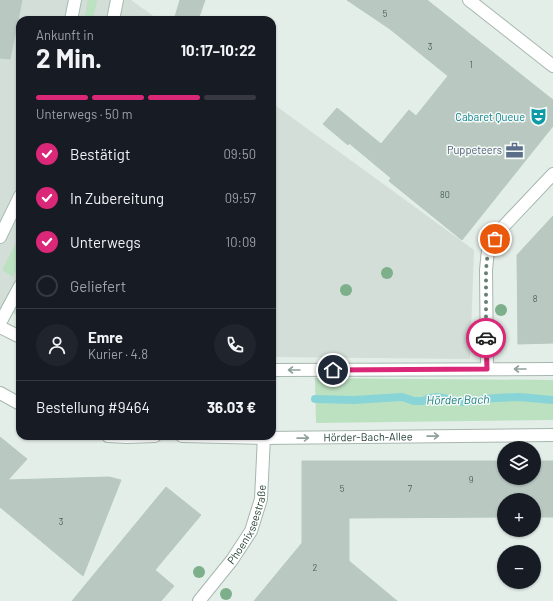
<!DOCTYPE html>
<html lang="de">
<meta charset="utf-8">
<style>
body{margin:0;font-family:Barlow,sans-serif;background:#20242c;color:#f1f3f6;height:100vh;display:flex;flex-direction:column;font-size:15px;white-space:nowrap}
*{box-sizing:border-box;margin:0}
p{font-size:13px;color:#9ea1a6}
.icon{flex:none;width:22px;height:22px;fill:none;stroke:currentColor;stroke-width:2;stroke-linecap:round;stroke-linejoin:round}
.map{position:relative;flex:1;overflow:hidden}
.details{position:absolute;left:16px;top:16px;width:260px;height:424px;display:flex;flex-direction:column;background:#171b24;border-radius:12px;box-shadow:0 1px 3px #0004}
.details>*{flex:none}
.fabs{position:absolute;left:497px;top:441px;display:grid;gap:8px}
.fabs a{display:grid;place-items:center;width:44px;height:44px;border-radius:50%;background:#171b24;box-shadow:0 1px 3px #0004;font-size:20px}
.pin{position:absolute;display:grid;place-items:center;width:34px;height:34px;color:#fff;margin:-17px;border:2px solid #fff;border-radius:50%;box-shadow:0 1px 4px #0007}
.courier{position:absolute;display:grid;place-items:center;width:40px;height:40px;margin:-20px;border:3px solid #db2777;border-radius:50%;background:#fff;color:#222;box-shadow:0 1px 5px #0007}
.head em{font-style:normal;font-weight:700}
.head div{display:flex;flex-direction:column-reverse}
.head{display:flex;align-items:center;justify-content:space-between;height:68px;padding:0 20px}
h1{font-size:26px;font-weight:700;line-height:30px}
.bar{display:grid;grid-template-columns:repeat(4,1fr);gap:6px 4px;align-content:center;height:48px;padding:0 20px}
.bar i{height:5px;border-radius:3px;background:#363941}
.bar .selected{background:#db2777}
.bar p{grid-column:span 4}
.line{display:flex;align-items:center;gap:10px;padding:0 20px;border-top:1px solid #363941}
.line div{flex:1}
.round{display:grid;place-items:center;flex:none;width:42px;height:42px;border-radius:21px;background:#20242c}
ol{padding:0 20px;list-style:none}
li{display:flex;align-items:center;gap:12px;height:44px}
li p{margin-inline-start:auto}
li .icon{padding:4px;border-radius:50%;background:#db2777;color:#fff;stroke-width:4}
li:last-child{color:#9ea1a6}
li i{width:22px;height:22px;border:2px solid #363941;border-radius:50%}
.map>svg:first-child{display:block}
</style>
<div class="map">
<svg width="553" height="601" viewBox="0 0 553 601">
<rect width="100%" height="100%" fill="#e4eee8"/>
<!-- built -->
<path fill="#d2ded7" d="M 0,0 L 131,0 L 159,20 L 20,20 L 20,316 L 0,308 Z
M 272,103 L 474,250 L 470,359 L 272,357 Z"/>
<!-- green -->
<path fill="#bce1c1" d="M 88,0 L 97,0 L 93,20 L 84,20 Z
M 20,235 L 20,261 L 13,277 L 2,270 Z
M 315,378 L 553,380 L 553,420 L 316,423 Z"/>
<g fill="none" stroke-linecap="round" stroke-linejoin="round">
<!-- stream -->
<path stroke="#89d4d6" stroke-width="8" d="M 315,399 L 354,400 L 402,397 L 414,401 L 423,401 L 429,398 L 437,397 L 464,402 L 495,398 L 519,397 L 553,400"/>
</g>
<!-- building -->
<path fill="#b9c9c1" stroke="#b6c9be" d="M 0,0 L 22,0 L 10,59 L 0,58 Z
M 180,0 L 205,0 L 198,20 L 174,20 Z
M 347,0 L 427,0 L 553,100 L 553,126 L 462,240 L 389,181 L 391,178 L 349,143 L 348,145 L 323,124 L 337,108 L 381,144 L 409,110 L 416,116 L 448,76 L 390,29 Z
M 553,216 L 553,343 L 518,344 L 517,255 Z
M 0,437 L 27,459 L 8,480 L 109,477 L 121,480 L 83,576 L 0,507 Z
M 302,461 L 504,461 L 504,478 L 534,478 L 534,461 L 553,461 L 553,517 L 534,517 L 534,500 L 504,500 L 504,517 L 349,518 L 349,561 L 397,601 L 254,601 L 302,543 Z
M 166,487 L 201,515 L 155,570 L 174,586 L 161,601 L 72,601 Z"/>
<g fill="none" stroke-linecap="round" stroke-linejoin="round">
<defs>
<g id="minor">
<path d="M 469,0 L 553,66"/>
<path d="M 0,327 L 20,337"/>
<path d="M 487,369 L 486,270 L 488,250 L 502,228 L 553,174"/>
<path d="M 272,370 L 553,369"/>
<path d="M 0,393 L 20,404"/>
<path d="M 108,436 L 127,437 L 155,436"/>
<path id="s1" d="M 182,436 L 264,438 L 553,435"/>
<path id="s2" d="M 199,601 L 232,560 L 251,531 L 261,499 L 264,436"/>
</g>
<path id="secondary" d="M 71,20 L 75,0
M 113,20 L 117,0
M 0,237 L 20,196
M 0,323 L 20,286"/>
</defs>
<!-- minor casing -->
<use href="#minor" stroke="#a6b7af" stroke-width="14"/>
<!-- secondary casing -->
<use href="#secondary" stroke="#a1bbaf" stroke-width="14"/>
<!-- minor -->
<use href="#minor" stroke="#fff" stroke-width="12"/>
<!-- secondary -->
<use href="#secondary" stroke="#fff" stroke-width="12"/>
</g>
<!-- trees -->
<g fill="#7daf8b">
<circle cx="387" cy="273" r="6"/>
<circle cx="346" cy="290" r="6"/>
<circle cx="501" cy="310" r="6"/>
<circle cx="199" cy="572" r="6"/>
<circle cx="226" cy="594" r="6"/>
</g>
<!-- one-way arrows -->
<defs><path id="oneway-shaft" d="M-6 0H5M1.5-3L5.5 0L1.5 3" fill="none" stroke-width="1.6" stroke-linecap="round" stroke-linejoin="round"/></defs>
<g stroke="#90a09a">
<use href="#oneway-shaft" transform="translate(520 369) rotate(180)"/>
<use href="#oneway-shaft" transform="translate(294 370) rotate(180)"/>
<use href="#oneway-shaft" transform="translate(433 436) rotate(-1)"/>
<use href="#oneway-shaft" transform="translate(303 438) rotate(-1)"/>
</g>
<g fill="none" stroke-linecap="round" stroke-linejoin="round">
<!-- done -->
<path stroke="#667e74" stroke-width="4" stroke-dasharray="0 7.2" d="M 486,338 L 486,270 L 488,250 L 495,239"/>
<!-- route -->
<path stroke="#db2777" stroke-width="5" d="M 333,370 L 487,369 L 486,338"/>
</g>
<!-- icons -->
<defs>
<symbol id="theatre-bare" viewBox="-9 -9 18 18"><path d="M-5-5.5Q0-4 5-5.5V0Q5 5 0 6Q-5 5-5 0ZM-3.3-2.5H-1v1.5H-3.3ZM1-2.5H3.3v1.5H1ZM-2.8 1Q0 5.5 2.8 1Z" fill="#0f9aa8" stroke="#f5faf7" stroke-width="2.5" paint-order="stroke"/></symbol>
<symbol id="office-bare" viewBox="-9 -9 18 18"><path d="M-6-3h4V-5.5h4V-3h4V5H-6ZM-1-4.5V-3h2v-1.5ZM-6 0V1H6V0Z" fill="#5c6f8a" stroke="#f5faf7" stroke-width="2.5" paint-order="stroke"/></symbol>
</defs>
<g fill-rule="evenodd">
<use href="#theatre-bare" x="526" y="104" width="25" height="25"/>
<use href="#office-bare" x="502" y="138" width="25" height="25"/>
</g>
<g text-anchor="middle" stroke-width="3" stroke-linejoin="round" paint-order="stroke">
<!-- number labels -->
<g font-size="9" fill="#486358">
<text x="385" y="17">5</text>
<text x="430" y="50">3</text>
<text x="471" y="68">1</text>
<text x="445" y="198">80</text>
<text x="535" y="302">8</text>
<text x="471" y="483">9</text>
<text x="342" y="492">5</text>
<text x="410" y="492">7</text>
<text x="61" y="525">3</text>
<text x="315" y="571">2</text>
</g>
<!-- culture labels -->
<g font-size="11" fill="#0d838f" stroke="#f5faf7" text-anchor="end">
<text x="525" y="121">Cabaret Queue</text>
</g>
<!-- service labels -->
<g font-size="11" fill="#4e5e75" stroke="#f5faf7" text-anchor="end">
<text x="502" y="154">Puppeteers</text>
</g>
<!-- street labels -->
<g font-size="11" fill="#224135" stroke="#f5faf7">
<text dy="4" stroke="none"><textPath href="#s1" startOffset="186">Hörder-Bach-Allee</textPath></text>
<text dy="4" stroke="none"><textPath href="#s2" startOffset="92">Phoenixseestraße</textPath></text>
</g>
<!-- water labels -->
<g font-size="12" font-style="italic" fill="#177d82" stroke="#f5faf7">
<text transform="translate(458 400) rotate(-1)" y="4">Hörder Bach</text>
</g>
</g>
</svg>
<div class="fabs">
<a><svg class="icon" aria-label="layers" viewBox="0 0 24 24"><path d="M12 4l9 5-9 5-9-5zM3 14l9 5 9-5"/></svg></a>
<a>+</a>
<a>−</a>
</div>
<div class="pin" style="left:495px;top:239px;background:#ea580c"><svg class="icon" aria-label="bag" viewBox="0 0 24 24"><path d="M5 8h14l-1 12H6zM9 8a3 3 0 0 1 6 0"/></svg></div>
<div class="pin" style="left:333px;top:370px;background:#1f2937"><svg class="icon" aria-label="home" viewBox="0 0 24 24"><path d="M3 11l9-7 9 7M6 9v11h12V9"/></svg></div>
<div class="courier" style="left:486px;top:338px"><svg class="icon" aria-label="car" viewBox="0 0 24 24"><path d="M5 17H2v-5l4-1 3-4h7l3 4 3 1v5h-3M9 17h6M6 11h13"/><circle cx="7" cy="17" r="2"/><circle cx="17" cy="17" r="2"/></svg></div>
<section class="details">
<div class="head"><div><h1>2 Min.</h1><p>Ankunft in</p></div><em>10:17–10:22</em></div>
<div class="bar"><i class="selected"></i><i class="selected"></i><i class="selected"></i><i></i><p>Unterwegs · 50 m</p></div>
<ol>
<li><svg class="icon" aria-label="check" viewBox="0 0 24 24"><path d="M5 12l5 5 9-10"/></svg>Bestätigt<p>09:50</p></li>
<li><svg class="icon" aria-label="check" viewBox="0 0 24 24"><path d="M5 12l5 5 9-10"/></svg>In Zubereitung<p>09:57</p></li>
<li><svg class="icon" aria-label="check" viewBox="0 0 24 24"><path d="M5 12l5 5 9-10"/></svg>Unterwegs<p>10:09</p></li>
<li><i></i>Geliefert</li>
</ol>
<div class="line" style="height:72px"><a class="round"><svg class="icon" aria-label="person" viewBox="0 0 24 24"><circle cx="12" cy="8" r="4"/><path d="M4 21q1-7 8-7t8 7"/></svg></a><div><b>Emre</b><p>Kurier · 4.8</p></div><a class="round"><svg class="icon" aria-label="phone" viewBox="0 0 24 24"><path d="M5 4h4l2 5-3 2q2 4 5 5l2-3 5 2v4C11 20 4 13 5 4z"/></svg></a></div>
<div class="line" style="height:52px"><div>Bestellung #9464</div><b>36.03 €</b></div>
</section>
</div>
